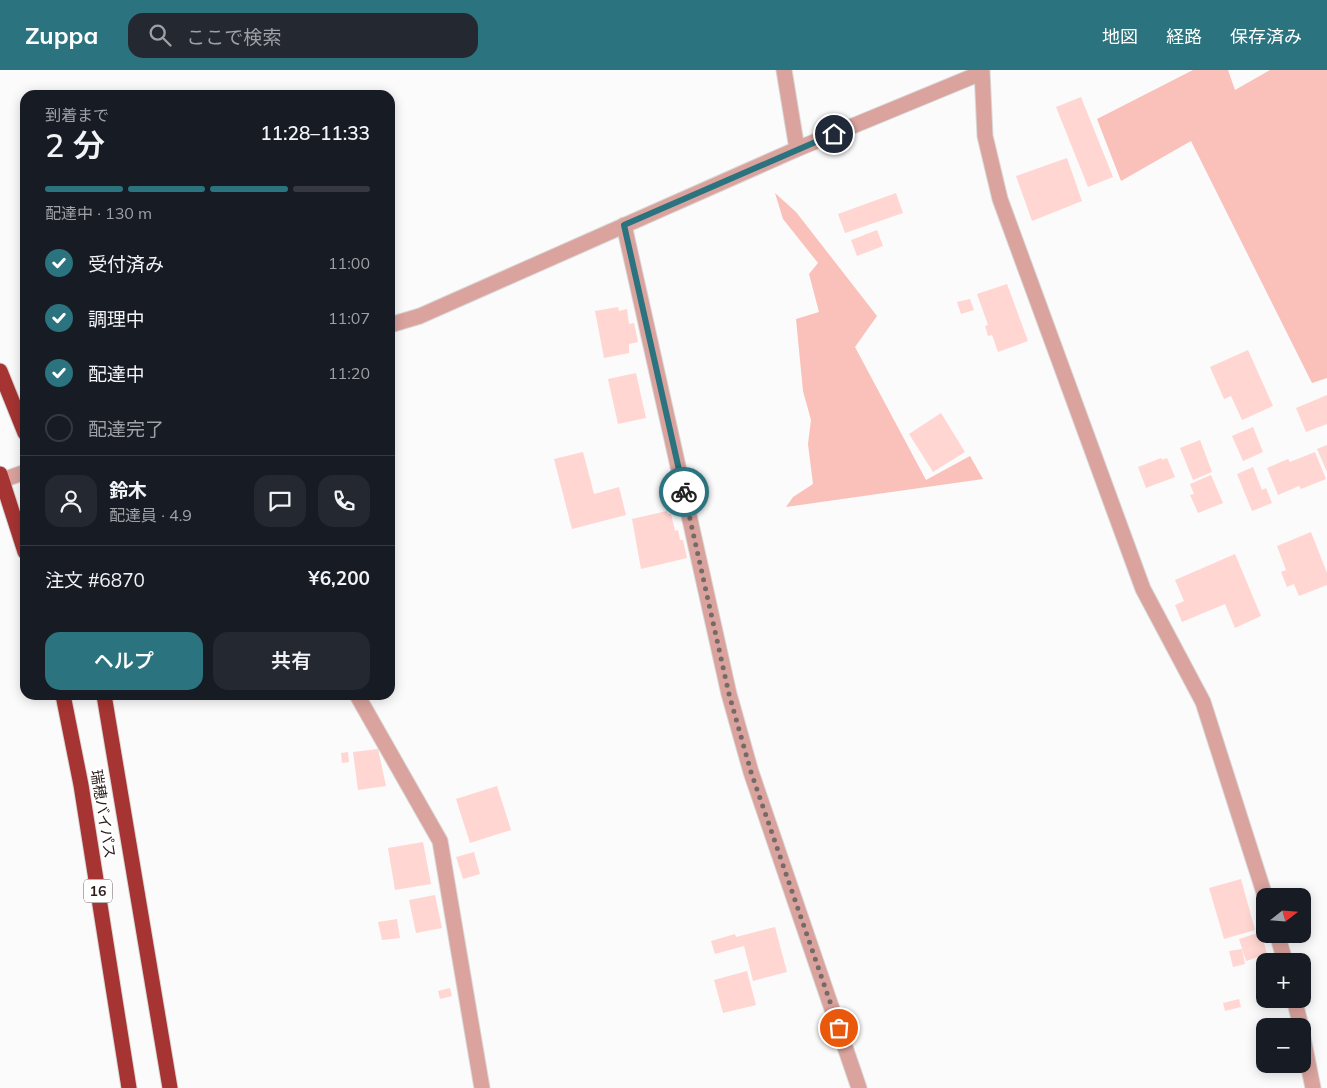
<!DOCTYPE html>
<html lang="ja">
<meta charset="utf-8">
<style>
body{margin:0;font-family:Mulish,"Noto Sans JP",sans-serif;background:#242831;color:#f1f3f6;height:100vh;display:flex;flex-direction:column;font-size:19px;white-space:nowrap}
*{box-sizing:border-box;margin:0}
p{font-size:16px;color:#9ea1a6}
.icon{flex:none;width:28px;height:28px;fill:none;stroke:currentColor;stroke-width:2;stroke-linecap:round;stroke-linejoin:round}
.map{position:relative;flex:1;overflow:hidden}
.panel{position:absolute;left:20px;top:20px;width:375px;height:610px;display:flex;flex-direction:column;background:#171b24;border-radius:15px;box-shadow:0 2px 12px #0003}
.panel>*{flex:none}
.needle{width:32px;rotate:73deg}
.buttons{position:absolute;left:1256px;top:818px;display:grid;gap:10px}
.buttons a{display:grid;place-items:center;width:55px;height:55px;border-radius:10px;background:#171b24;box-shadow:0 2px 12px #0003;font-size:25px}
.pin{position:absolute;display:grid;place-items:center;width:42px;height:42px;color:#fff;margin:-21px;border:2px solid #fff;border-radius:50%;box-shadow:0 1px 5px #0007}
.courier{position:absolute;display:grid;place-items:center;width:50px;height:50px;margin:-25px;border:4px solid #2b737e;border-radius:50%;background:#fff;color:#222;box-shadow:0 1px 6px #0007}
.overview em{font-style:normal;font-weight:600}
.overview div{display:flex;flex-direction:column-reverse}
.overview{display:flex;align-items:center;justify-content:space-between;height:85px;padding:0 25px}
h1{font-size:32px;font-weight:600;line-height:38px}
.bar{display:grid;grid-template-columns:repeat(4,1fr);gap:8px 5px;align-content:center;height:60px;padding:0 25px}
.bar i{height:6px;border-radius:4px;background:#363941}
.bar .active{background:#2b737e}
.bar p{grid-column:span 4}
.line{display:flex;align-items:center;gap:12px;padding:0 25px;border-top:1px solid #363941}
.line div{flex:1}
.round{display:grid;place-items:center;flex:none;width:52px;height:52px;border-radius:15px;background:#242831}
ol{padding:0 25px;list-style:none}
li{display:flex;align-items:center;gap:15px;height:55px}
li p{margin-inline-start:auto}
li .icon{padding:5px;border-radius:50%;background:#2b737e;color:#fff;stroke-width:4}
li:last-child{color:#9ea1a6}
li i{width:28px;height:28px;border:2px solid #363941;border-radius:50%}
.cta{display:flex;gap:10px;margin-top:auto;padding:10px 25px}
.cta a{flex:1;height:58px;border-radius:15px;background:#2b737e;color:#fff;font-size:20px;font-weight:600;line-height:58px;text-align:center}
.cta a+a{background:#242831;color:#f1f3f6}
header{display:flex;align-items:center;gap:30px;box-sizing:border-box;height:70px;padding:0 25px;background:#2b737e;color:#fff}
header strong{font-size:24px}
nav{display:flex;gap:28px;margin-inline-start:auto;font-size:18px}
.search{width:350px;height:45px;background:#242831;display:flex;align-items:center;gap:12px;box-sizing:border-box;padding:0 18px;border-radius:15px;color:#9ea1a6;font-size:19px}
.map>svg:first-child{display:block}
</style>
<header>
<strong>Zuppa</strong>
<div class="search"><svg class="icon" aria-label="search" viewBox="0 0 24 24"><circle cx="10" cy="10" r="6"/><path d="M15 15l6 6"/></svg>ここで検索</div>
<nav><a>地図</a><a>経路</a><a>保存済み</a></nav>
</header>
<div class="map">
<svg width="1327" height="1018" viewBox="0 0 1327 1018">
<rect width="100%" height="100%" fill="#fbfbfb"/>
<!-- green -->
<path fill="#fac0ba" d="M 1193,0 L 1228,0 L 1235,20 L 1270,0 L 1327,0 L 1327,308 L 1312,313 L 1191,71 L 1121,111 L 1097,49 Z
M 775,123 L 796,142 L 877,246 L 855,277 L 926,410 L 970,386 L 983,409 L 786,437 L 793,427 L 813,414 L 808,374 L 811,350 L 803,321 L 796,249 L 819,242 L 809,204 L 818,193 L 783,149 Z"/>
<!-- building -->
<path fill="#ffd6d2" d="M 1081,27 L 1113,107 L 1088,117 L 1056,37 Z
M 1067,88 L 1082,131 L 1032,151 L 1016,106 Z
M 896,123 L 903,143 L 845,163 L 838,144 Z
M 877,160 L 883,176 L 857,186 L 851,170 Z
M 1007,214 L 1028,271 L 998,282 L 992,265 L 988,266 L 985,256 L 988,255 L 977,224 Z
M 970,229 L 974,240 L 961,244 L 957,232 Z
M 618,237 L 619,241 L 627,239 L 629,254 L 634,253 L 638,272 L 629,274 L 629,283 L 604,288 L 595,241 Z
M 1248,280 L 1273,336 L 1242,350 L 1231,326 L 1224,329 L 1210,297 Z
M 636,303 L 646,348 L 618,354 L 608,309 Z
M 1327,325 L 1327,354 L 1306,362 L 1296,338 Z
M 941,343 L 965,382 L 933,402 L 909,364 Z
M 1253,357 L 1263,382 L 1243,391 L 1232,366 Z
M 1200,370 L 1212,402 L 1193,410 L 1180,378 Z
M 1327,375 L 1327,402 L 1317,379 Z
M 583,382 L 594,424 L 619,417 L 626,445 L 572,459 L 554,389 Z
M 1315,382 L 1326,409 L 1301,419 L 1299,416 L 1278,425 L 1267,398 L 1288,389 L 1290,392 Z
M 1161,388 L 1162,390 L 1167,388 L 1175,407 L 1146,418 L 1138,397 Z
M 1253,397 L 1262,420 L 1266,418 L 1272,433 L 1252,441 L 1237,404 Z
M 1211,405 L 1223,433 L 1198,443 L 1190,425 L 1194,424 L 1190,414 Z
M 667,441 L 668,444 L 671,444 L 675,461 L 678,460 L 680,470 L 683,470 L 687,488 L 641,499 L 632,449 Z
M 1311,462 L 1327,503 L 1327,515 L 1299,526 L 1294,514 L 1287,517 L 1281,502 L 1286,500 L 1277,476 Z
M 1235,484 L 1261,546 L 1235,558 L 1225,534 L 1182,552 L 1175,535 L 1184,531 L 1175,510 Z
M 378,679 L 386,716 L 358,720 L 353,682 Z
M 348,682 L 349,692 L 342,693 L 341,683 Z
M 497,716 L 511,760 L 470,773 L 456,729 Z
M 423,772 L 431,814 L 395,820 L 388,778 Z
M 474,782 L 480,804 L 463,809 L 456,787 Z
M 1241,809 L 1255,860 L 1224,869 L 1209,818 Z
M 435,825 L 442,858 L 416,863 L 409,830 Z
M 397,849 L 400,868 L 382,870 L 378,852 Z
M 775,857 L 787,902 L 753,911 L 744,876 L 715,884 L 711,871 L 735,864 L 736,867 Z
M 1261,862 L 1267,884 L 1246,891 L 1239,869 Z
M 1242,879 L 1245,894 L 1233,897 L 1229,881 Z
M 747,901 L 756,935 L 723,943 L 714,910 Z
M 450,918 L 452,926 L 440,929 L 438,921 Z
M 1239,929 L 1241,937 L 1225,941 L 1223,933 Z"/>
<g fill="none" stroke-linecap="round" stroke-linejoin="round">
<defs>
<path id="minor" d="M 982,0 L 985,66 L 1000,129 L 1143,519 L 1203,632 L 1265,826
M 797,79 L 981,3
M 624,155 L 729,624 L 751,702 L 859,1018
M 390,255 L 420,246 L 797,79 L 784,0
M 3,410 L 25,402
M 357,625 L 440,771 L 482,1018
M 1277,864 L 1285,891
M 1294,929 L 1301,956
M 1302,963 L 1313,1018"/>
<path id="highway" d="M 0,301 L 25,363
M 0,404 L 25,482
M 63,625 L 81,715 L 129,1018
M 104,625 L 170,1018"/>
</defs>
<!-- minor casing -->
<use href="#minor" stroke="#dad7d7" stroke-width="17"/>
<!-- highway casing -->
<use href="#highway" stroke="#dad7d7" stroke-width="17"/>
<!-- minor -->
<use href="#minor" stroke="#daa39d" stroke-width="15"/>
<!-- highway -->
<use href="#highway" stroke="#a53432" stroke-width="15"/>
</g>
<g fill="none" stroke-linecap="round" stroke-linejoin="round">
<!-- done -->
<path stroke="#746b69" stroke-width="5" stroke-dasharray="0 9" d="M 684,422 L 729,624 L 751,702 L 839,958"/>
<!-- route -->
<path stroke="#2b737e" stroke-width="6" d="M 684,422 L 624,155 L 834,64"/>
</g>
<g text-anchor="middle" stroke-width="5" stroke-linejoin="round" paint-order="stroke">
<!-- shield labels -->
<rect fill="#fff" stroke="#6b615f" stroke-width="1" x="84" y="809.5" width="28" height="23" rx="4"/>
<g font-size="14" font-weight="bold" fill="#2b1d1b">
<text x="98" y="826">16</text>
</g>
<!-- street labels -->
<g font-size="15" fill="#2b1d1b" stroke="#fff">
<text transform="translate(103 744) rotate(81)" y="5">瑞穂バイパス</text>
</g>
</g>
</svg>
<div class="buttons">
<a><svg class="needle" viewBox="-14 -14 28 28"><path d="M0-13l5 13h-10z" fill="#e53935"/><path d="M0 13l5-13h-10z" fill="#9ea1a6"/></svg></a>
<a>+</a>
<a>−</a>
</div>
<div class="pin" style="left:839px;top:958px;background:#ea580c"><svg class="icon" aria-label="bag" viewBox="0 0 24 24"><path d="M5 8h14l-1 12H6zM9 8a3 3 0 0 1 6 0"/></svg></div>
<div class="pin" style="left:834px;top:64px;background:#1f2937"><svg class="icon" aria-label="home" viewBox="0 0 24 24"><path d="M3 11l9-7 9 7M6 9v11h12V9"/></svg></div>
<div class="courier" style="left:684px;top:422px"><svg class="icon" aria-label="bike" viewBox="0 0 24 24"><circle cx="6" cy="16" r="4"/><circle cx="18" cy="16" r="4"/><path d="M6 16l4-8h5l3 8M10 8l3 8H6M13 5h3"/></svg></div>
<section class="panel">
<div class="overview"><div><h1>2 分</h1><p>到着まで</p></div><em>11:28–11:33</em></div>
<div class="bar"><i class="active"></i><i class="active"></i><i class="active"></i><i></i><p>配達中 · 130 m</p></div>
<ol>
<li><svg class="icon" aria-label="check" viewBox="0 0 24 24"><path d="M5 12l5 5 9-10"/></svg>受付済み<p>11:00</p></li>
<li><svg class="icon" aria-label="check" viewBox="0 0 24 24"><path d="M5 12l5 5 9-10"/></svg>調理中<p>11:07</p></li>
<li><svg class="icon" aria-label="check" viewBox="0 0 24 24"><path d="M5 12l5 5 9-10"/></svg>配達中<p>11:20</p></li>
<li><i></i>配達完了</li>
</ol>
<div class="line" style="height:90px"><a class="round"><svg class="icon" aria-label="person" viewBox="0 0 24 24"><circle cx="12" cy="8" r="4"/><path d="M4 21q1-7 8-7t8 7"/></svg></a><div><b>鈴木</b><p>配達員 · 4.9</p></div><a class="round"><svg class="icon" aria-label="chat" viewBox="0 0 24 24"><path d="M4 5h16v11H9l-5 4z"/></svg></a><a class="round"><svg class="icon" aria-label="phone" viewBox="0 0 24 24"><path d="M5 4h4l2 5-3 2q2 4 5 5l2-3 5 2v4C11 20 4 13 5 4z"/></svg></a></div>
<div class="line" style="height:65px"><div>注文 #6870</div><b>¥6,200</b></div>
<div class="cta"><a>ヘルプ</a><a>共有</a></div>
</section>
</div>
